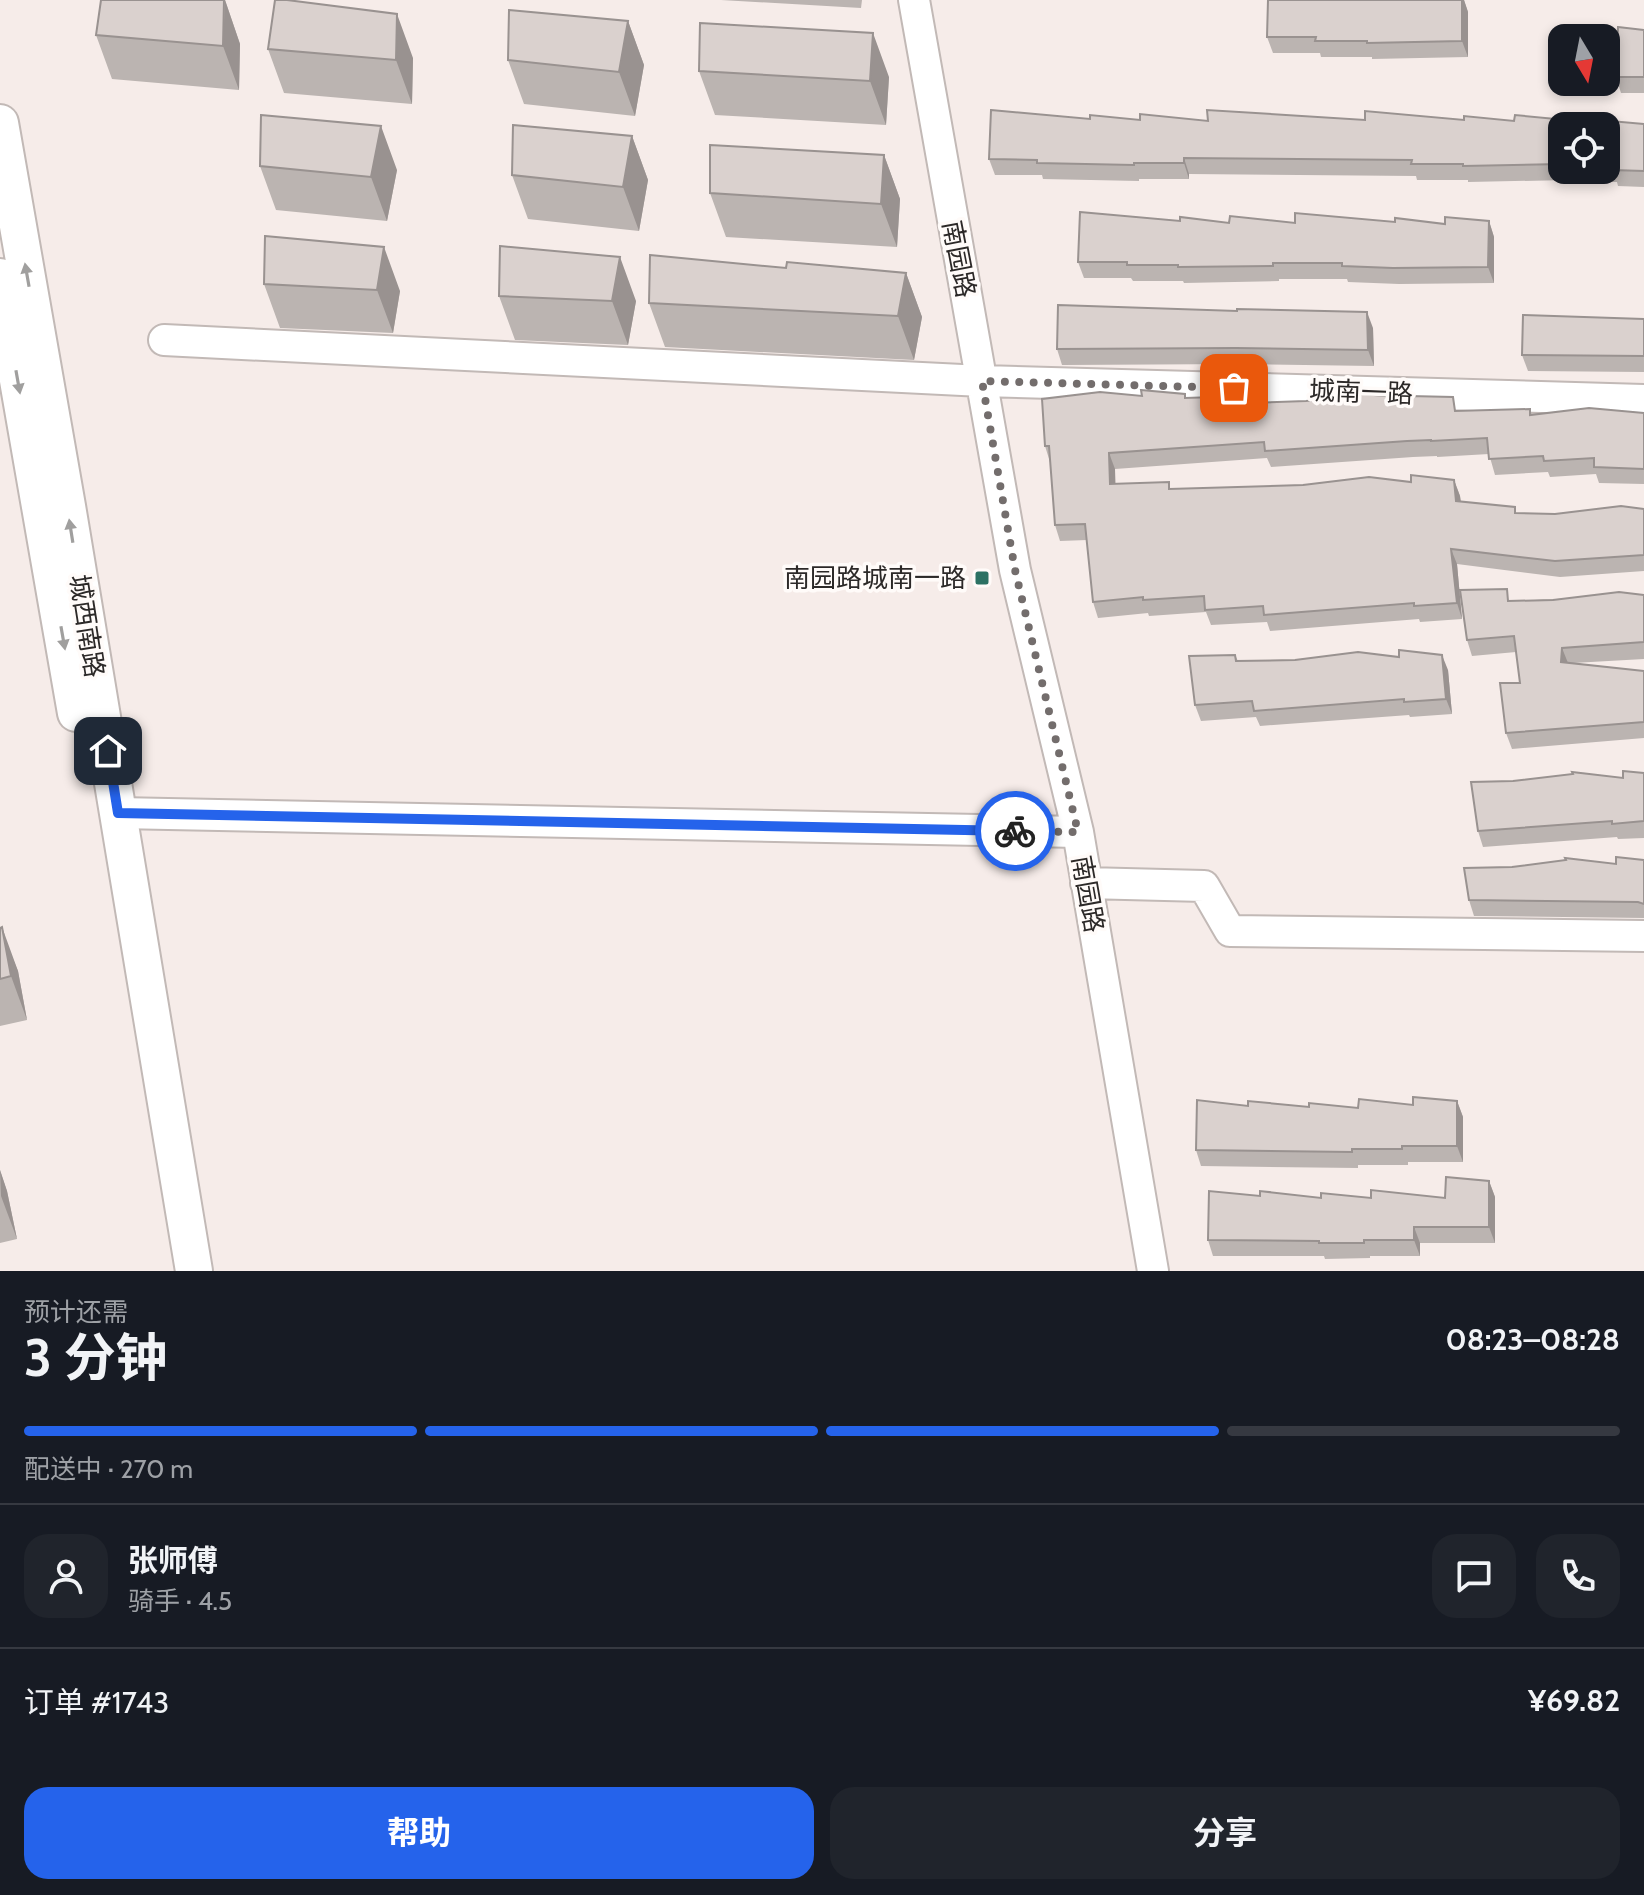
<!DOCTYPE html>
<html lang="zh">
<meta charset="utf-8">
<style>
body{margin:0;font-family:Cabin,"Noto Sans SC",sans-serif;background:#20242c;color:#f1f3f6;height:100vh;display:flex;flex-direction:column;font-size:30px;white-space:nowrap}
*{box-sizing:border-box;margin:0}
p{font-size:26px;color:#9ea1a6}
.icon{flex:none;width:44px;height:44px;fill:none;stroke:currentColor;stroke-width:2;stroke-linecap:round;stroke-linejoin:round}
.map{position:relative;height:1271px;overflow:hidden}
.drawer{display:flex;flex-direction:column;background:#171b24;flex:1}
.drawer>*{flex:none}
.needle{width:52px;rotate:170deg}
.buttons{position:absolute;left:1548px;top:24px;display:grid;gap:16px}
.buttons a{display:grid;place-items:center;width:72px;height:72px;border-radius:16px;background:#171b24;box-shadow:0 4px 12px #0003;font-size:40px}
.pin{position:absolute;display:grid;place-items:center;width:68px;height:68px;color:#fff;margin:-34px;border-radius:16px;box-shadow:0 4px 12px #0006}
.courier{position:absolute;display:grid;place-items:center;width:80px;height:80px;margin:-40px;border:6px solid #2563eb;border-radius:50%;background:#fff;color:#222;box-shadow:0 2px 10px #0007}
.headline em{font-style:normal;font-weight:700}
.headline div{display:flex;flex-direction:column-reverse}
.headline{display:flex;align-items:center;justify-content:space-between;height:136px;padding:0 24px}
h1{font-size:52px;font-weight:700;line-height:60px}
.bar{display:grid;grid-template-columns:repeat(4,1fr);gap:12px 8px;align-content:center;height:96px;padding:0 24px}
.bar i{height:10px;border-radius:6px;background:#363941}
.bar .selected{background:#2563eb}
.bar p{grid-column:span 4}
.line{display:flex;align-items:center;gap:20px;padding:0 24px;border-top:2px solid #363941}
.line div{flex:1}
.round{display:grid;place-items:center;flex:none;width:84px;height:84px;border-radius:24px;background:#20242c}
.action{display:flex;gap:16px;margin-top:auto;padding:16px 24px}
.action a{flex:1;height:92px;border-radius:24px;background:#2563eb;color:#fff;font-size:32px;font-weight:700;line-height:92px;text-align:center}
.action a+a{background:#20242c;color:#f1f3f6}
.map>svg:first-child{display:block}
</style>
<div class="map">
<svg width="1644" height="1271" viewBox="0 0 1644 1271">
<rect width="100%" height="100%" fill="#f6ece9"/>
<g fill="none" stroke-linecap="round" stroke-linejoin="round">
<defs>
<path id="minor" d="M 914,0 L 1015,570 L 1078,832 L 1153,1271
M 164,340 L 982,381 L 1644,400
M 118,813 L 1078,832
M 1086,883 L 1204,886 L 1230,931 L 1644,936"/>
<path id="major" d="M 0,123 L 67,506 L 194,1271
M 0,277 L 76,713"/>
</defs>
<!-- minor casing -->
<use href="#minor" stroke="#c2b9b6" stroke-width="34"/>
<!-- major casing -->
<use href="#major" stroke="#c2b9b6" stroke-width="40"/>
<!-- minor -->
<use href="#minor" stroke="#fff" stroke-width="30"/>
<!-- major -->
<use href="#major" stroke="#fff" stroke-width="36"/>
</g>
<!-- wall -->
<path fill="#bbb4b1" fill-rule="evenodd" d="M 225,0 L 240,44 L 239,90 L 112,79 L 96,35 Z
M 721,0 L 862,0 L 861,8 Z
M 1268,0 L 1464,0 L 1468,12 L 1468,57 L 1372,59 L 1372,57 L 1321,57 L 1320,53 L 1273,53 L 1267,37 Z
M 628,21 L 644,65 L 635,116 L 524,104 L 508,60 Z
M 1644,30 L 1644,93 L 1621,93 L 1616,77 Z
M 268,49 L 413,58 L 412,104 L 284,93 Z
M 699,71 L 889,77 L 886,125 L 715,115 Z
M 1090,119 L 1208,121 L 1464,120 L 1514,121 L 1566,120 L 1644,124 L 1644,187 L 1618,186 L 1617,182 L 1570,182 L 1569,180 L 1468,182 L 1468,180 L 1417,180 L 1416,176 L 1189,174 L 1189,179 L 1139,179 L 1139,181 L 1043,179 L 1042,175 L 995,175 L 989,159 ZM 1562,126 L 1606,126 L 1606,170 L 1562,170 Z
M 632,136 L 648,180 L 639,231 L 528,219 L 512,175 Z
M 884,155 L 900,199 L 897,247 L 726,237 L 710,193 Z
M 260,166 L 397,170 L 387,221 L 276,210 Z
M 1180,221 L 1229,223 L 1395,222 L 1445,224 L 1489,221 L 1494,237 L 1494,283 L 1399,284 L 1348,282 L 1347,279 L 1279,279 L 1279,281 L 1184,283 L 1183,281 L 1133,281 L 1131,278 L 1084,278 L 1078,262 Z
M 786,268 L 906,273 L 922,317 L 914,360 L 665,347 L 649,303 Z
M 264,284 L 400,291 L 393,333 L 280,328 Z
M 499,296 L 636,301 L 628,345 L 515,340 Z
M 1644,319 L 1644,372 L 1528,371 L 1522,355 Z
M 1373,328 L 1374,366 L 1241,364 L 1062,365 L 1057,349 Z
M 1142,396 L 1186,398 L 1249,403 L 1458,411 L 1530,409 L 1532,415 L 1644,413 L 1644,484 L 1599,483 L 1596,474 L 1550,477 L 1548,472 L 1495,475 L 1489,454 L 1437,457 L 1437,456 L 1413,457 L 1271,467 L 1267,458 L 1115,469 L 1115,484 L 1171,489 L 1454,480 L 1460,496 L 1461,501 L 1517,513 L 1555,514 L 1644,509 L 1644,571 L 1560,577 L 1457,564 L 1462,619 L 1420,622 L 1419,619 L 1270,631 L 1267,622 L 1211,625 L 1206,612 L 1149,616 L 1148,613 L 1098,618 L 1093,602 L 1087,540 L 1060,541 L 1055,525 L 1050,462 L 1045,446 Z
M 1644,595 L 1644,659 L 1573,663 L 1644,671 L 1644,738 L 1512,749 L 1506,733 L 1520,683 L 1516,652 L 1472,656 L 1467,640 L 1511,601 Z
M 1235,655 L 1238,661 L 1448,670 L 1452,714 L 1410,717 L 1409,715 L 1260,726 L 1256,717 L 1201,721 L 1195,705 Z
M 1644,773 L 1644,838 L 1618,839 L 1617,837 L 1483,847 L 1478,831 L 1623,778 Z
M 1644,860 L 1644,918 L 1474,916 L 1469,900 L 1616,864 Z
M 0,928 L 18,971 L 27,1020 L 0,1026 Z
M 1457,1101 L 1463,1117 L 1463,1162 L 1408,1162 L 1408,1165 L 1358,1165 L 1358,1168 L 1201,1166 L 1196,1150 L 1248,1106 L 1358,1108 Z
M 0,1170 L 7,1191 L 17,1239 L 0,1243 Z
M 1489,1181 L 1495,1197 L 1495,1243 L 1420,1243 L 1420,1256 L 1370,1256 L 1370,1258 L 1325,1259 L 1324,1256 L 1213,1256 L 1208,1240 L 1260,1196 L 1371,1198 L 1445,1198 Z"/>
<!-- shaded-wall -->
<path fill="#999290" d="M 225,0 L 240,44 L 239,90 L 223,46 Z
M 1462,0 L 1464,0 L 1468,12 L 1468,57 L 1462,41 Z
M 397,14 L 413,58 L 412,104 L 396,60 Z
M 628,21 L 644,65 L 635,116 L 619,72 Z
M 873,33 L 889,77 L 886,125 L 870,81 Z
M 381,126 L 397,170 L 387,221 L 371,177 Z
M 632,136 L 648,180 L 639,231 L 623,187 Z
M 884,155 L 900,199 L 897,247 L 881,204 Z
M 1184,158 L 1189,174 L 1189,179 L 1184,163 Z
M 1489,221 L 1494,237 L 1494,283 L 1488,267 Z
M 384,247 L 400,291 L 393,333 L 377,290 Z
M 620,257 L 636,301 L 628,345 L 612,301 Z
M 906,273 L 922,317 L 914,360 L 898,316 Z
M 1367,312 L 1373,328 L 1374,366 L 1368,350 Z
M 1109,453 L 1115,469 L 1116,500 L 1110,484 Z
M 1454,480 L 1460,496 L 1462,517 L 1456,501 Z
M 1451,549 L 1457,564 L 1462,619 L 1457,603 Z
M 1562,648 L 1568,663 L 1561,662 Z
M 1442,655 L 1448,670 L 1452,714 L 1446,699 Z
M 2,927 L 18,971 L 27,1020 L 11,976 Z
M 1457,1101 L 1463,1117 L 1463,1162 L 1457,1146 Z
M 0,1170 L 7,1191 L 17,1239 L 1,1196 Z
M 1489,1181 L 1495,1197 L 1495,1243 L 1489,1227 Z
M 1414,1227 L 1420,1243 L 1420,1256 L 1414,1240 Z"/>
<!-- building -->
<path fill="#dad1ce" stroke="#999290" stroke-width="2" d="M 101,0 L 224,0 L 223,46 L 96,35 Z
M 275,0 L 287,0 L 397,14 L 396,60 L 268,49 Z
M 1268,0 L 1462,0 L 1462,41 L 1367,43 L 1367,41 L 1315,41 L 1316,37 L 1267,37 Z
M 509,10 L 628,21 L 619,72 L 508,60 Z
M 700,23 L 873,33 L 870,81 L 699,71 Z
M 1618,27 L 1644,30 L 1644,77 L 1616,77 Z
M 991,110 L 1090,119 L 1090,115 L 1140,120 L 1140,114 L 1208,121 L 1207,110 L 1365,120 L 1365,111 L 1464,120 L 1464,116 L 1514,121 L 1515,115 L 1566,120 L 1566,117 L 1644,124 L 1644,171 L 1612,170 L 1612,166 L 1606,166 L 1606,126 L 1562,126 L 1562,164 L 1463,166 L 1463,164 L 1411,164 L 1412,160 L 1184,158 L 1184,163 L 1134,163 L 1134,165 L 1037,163 L 1037,160 L 989,159 Z
M 261,115 L 381,126 L 371,177 L 260,166 Z
M 513,125 L 632,136 L 623,187 L 512,175 Z
M 710,145 L 884,155 L 881,204 L 710,193 Z
M 1080,212 L 1180,221 L 1180,217 L 1229,223 L 1230,216 L 1295,223 L 1295,213 L 1395,222 L 1395,218 L 1445,224 L 1445,217 L 1489,221 L 1488,267 L 1393,268 L 1342,266 L 1342,263 L 1273,263 L 1273,266 L 1178,267 L 1178,265 L 1127,265 L 1127,262 L 1078,262 Z
M 265,236 L 384,247 L 377,290 L 264,284 Z
M 500,246 L 620,257 L 612,301 L 499,296 Z
M 650,255 L 786,268 L 787,262 L 906,273 L 898,316 L 649,303 Z
M 1058,305 L 1237,311 L 1237,309 L 1367,312 L 1368,350 L 1236,348 L 1057,349 Z
M 1523,315 L 1644,319 L 1644,356 L 1522,355 Z
M 1141,390 L 1185,394 L 1185,398 L 1246,396 L 1247,403 L 1306,401 L 1361,394 L 1410,398 L 1410,396 L 1453,397 L 1455,411 L 1530,409 L 1530,415 L 1589,408 L 1644,413 L 1644,469 L 1594,467 L 1594,458 L 1544,461 L 1543,456 L 1489,459 L 1487,438 L 1431,441 L 1431,440 L 1407,441 L 1265,451 L 1264,442 L 1109,453 L 1110,484 L 1169,482 L 1169,489 L 1303,485 L 1369,477 L 1411,482 L 1411,475 L 1454,480 L 1456,501 L 1515,507 L 1515,513 L 1555,514 L 1621,506 L 1644,509 L 1644,555 L 1555,561 L 1451,549 L 1457,603 L 1414,606 L 1414,603 L 1264,615 L 1263,606 L 1205,610 L 1204,596 L 1143,600 L 1143,597 L 1093,602 L 1085,524 L 1055,525 L 1049,446 L 1045,446 L 1042,399 L 1100,392 L 1142,396 Z
M 1507,589 L 1508,601 L 1553,600 L 1619,592 L 1644,595 L 1644,642 L 1562,648 L 1561,662 L 1644,671 L 1644,722 L 1506,733 L 1500,683 L 1520,683 L 1514,636 L 1467,640 L 1460,590 Z
M 1399,650 L 1442,655 L 1446,699 L 1404,702 L 1404,699 L 1254,711 L 1252,701 L 1195,705 L 1189,656 L 1235,655 L 1236,661 L 1295,660 L 1358,652 L 1399,657 Z
M 1623,771 L 1644,773 L 1644,821 L 1612,824 L 1612,821 L 1478,831 L 1471,782 L 1513,781 L 1573,774 L 1572,772 L 1623,778 Z
M 1616,857 L 1644,860 L 1644,904 L 1638,902 L 1469,900 L 1464,868 L 1512,867 L 1566,860 L 1565,858 L 1616,864 Z
M 2,927 L 11,976 L 0,979 L 0,928 Z
M 1413,1097 L 1457,1101 L 1457,1146 L 1402,1146 L 1402,1149 L 1352,1149 L 1352,1152 L 1196,1150 L 1197,1100 L 1248,1106 L 1248,1101 L 1309,1107 L 1309,1103 L 1358,1108 L 1359,1099 L 1413,1105 Z
M 1446,1177 L 1489,1181 L 1489,1227 L 1414,1227 L 1414,1240 L 1364,1240 L 1364,1243 L 1319,1243 L 1319,1241 L 1208,1240 L 1209,1191 L 1260,1196 L 1260,1191 L 1321,1198 L 1321,1193 L 1371,1198 L 1371,1190 L 1445,1198 Z"/>
<!-- one-way arrows -->
<defs><path id="oneway-solid" d="M-6-.8H1V-3.2L6.5 0L1 3.2V.8H-6Z" transform="scale(2)"/></defs>
<g fill="#a09f9e">
<use href="#oneway-solid" transform="translate(27 275) rotate(-100)"/>
<use href="#oneway-solid" transform="translate(18 382) rotate(80)"/>
<use href="#oneway-solid" transform="translate(71 531) rotate(-99)"/>
<use href="#oneway-solid" transform="translate(63 638) rotate(80)"/>
</g>
<g fill="none" stroke-linecap="round" stroke-linejoin="round">
<!-- done -->
<path stroke="#736d6c" stroke-width="8" stroke-dasharray="0 14.4" d="M 1015,831 L 1078,832 L 1015,570 L 982,381 L 1234,388"/>
<!-- route -->
<path stroke="#2563eb" stroke-width="10" d="M 108,751 L 118,813 L 1015,831"/>
</g>
<!-- markers -->
<rect fill="#2c7163" stroke="#fffbf9" stroke-width="3" x="974" y="570" width="16" height="16" rx="4"/>
<g text-anchor="middle" stroke-width="7" stroke-linejoin="round" paint-order="stroke">
<!-- street labels -->
<g font-size="26" fill="#2c2928" stroke="#fffbf9">
<text transform="translate(959 259) rotate(79)" y="9">南园路</text>
<text transform="translate(1361 392) rotate(2)" y="9">城南一路</text>
<text transform="translate(87 626) rotate(81)" y="9">城西南路</text>
<text transform="translate(1088 894) rotate(80)" y="9">南园路</text>
</g>
<!-- poi labels -->
<g font-size="26" fill="#2c2928" stroke="#fffbf9" text-anchor="end">
<text x="966" y="587">南园路城南一路</text>
</g>
</g>
</svg>
<div class="buttons">
<a><svg class="needle" viewBox="-14 -14 28 28"><path d="M0-13l5 13h-10z" fill="#e53935"/><path d="M0 13l5-13h-10z" fill="#9ea1a6"/></svg></a>
<a><svg class="icon" aria-label="locate" viewBox="0 0 24 24"><circle cx="12" cy="12" r="6"/><path d="M12 2v4M12 18v4M2 12h4M18 12h4"/></svg></a>
</div>
<div class="pin" style="left:1234px;top:388px;background:#ea580c"><svg class="icon" aria-label="bag" viewBox="0 0 24 24"><path d="M5 8h14l-1 12H6zM9 8a3 3 0 0 1 6 0"/></svg></div>
<div class="pin" style="left:108px;top:751px;background:#1f2937"><svg class="icon" aria-label="home" viewBox="0 0 24 24"><path d="M3 11l9-7 9 7M6 9v11h12V9"/></svg></div>
<div class="courier" style="left:1015px;top:831px"><svg class="icon" aria-label="bike" viewBox="0 0 24 24"><circle cx="6" cy="16" r="4"/><circle cx="18" cy="16" r="4"/><path d="M6 16l4-8h5l3 8M10 8l3 8H6M13 5h3"/></svg></div>
</div>
<section class="drawer">
<div class="headline"><div><h1>3 分钟</h1><p>预计还需</p></div><em>08:23–08:28</em></div>
<div class="bar"><i class="selected"></i><i class="selected"></i><i class="selected"></i><i></i><p>配送中 · 270 m</p></div>
<div class="line" style="height:144px"><a class="round"><svg class="icon" aria-label="person" viewBox="0 0 24 24"><circle cx="12" cy="8" r="4"/><path d="M4 21q1-7 8-7t8 7"/></svg></a><div><b>张师傅</b><p>骑手 · 4.5</p></div><a class="round"><svg class="icon" aria-label="chat" viewBox="0 0 24 24"><path d="M4 5h16v11H9l-5 4z"/></svg></a><a class="round"><svg class="icon" aria-label="phone" viewBox="0 0 24 24"><path d="M5 4h4l2 5-3 2q2 4 5 5l2-3 5 2v4C11 20 4 13 5 4z"/></svg></a></div>
<div class="line" style="height:104px"><div>订单 #1743</div><b>¥69.82</b></div>
<div class="action"><a>帮助</a><a>分享</a></div>
</section>
